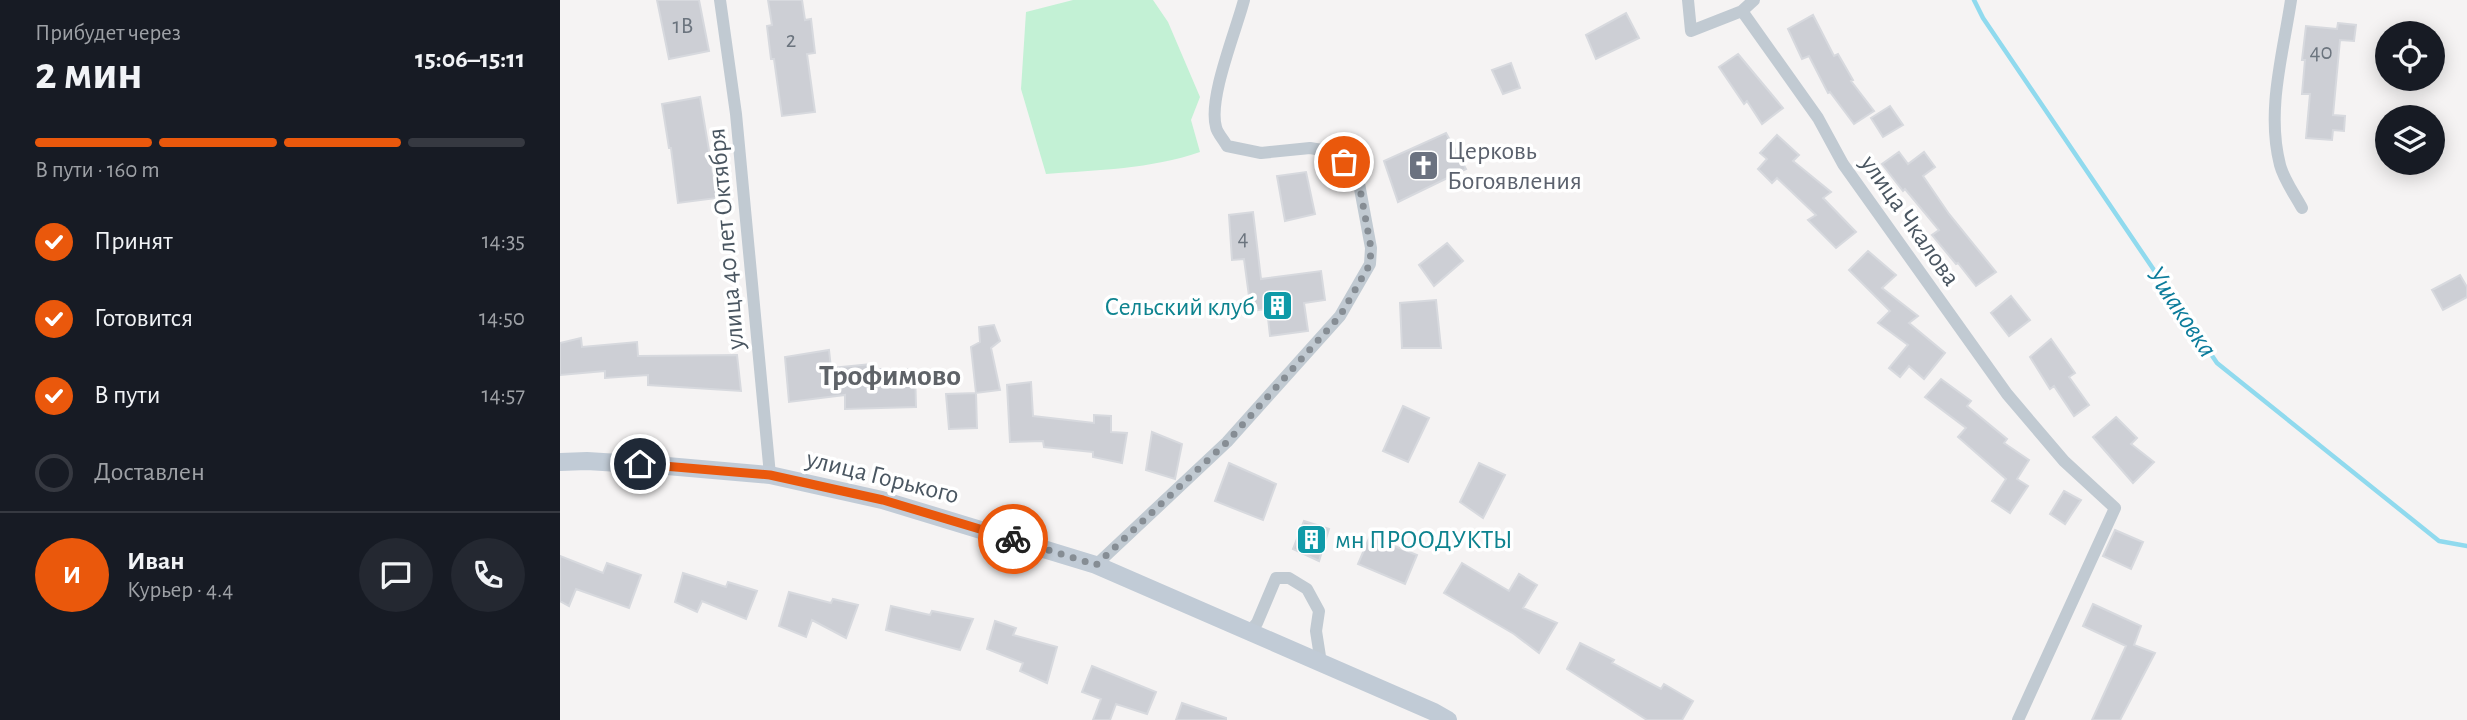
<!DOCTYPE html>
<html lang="ru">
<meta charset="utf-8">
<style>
body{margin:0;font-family:"Alegreya Sans",sans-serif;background:#242831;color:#f1f3f6;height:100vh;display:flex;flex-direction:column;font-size:26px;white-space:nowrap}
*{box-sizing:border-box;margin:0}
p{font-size:23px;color:#9ea1a6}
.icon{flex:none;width:38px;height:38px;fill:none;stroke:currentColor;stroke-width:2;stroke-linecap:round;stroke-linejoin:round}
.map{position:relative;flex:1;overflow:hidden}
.side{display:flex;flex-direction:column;background:#171b24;width:560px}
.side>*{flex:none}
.buttons{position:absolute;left:1815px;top:21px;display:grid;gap:14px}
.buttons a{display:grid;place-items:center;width:70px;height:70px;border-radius:50%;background:#171b24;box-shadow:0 4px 18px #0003;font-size:35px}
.pin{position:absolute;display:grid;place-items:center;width:60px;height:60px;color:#fff;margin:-30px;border:4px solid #fff;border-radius:50%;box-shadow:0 2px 7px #0007}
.courier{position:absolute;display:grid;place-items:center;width:70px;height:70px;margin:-35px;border:5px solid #ea580c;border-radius:50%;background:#fff;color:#222;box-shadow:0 2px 9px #0007}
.overview em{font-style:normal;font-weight:700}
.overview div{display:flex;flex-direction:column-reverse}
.overview{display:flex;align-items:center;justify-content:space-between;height:119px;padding:0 35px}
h1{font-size:46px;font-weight:700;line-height:52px}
.bar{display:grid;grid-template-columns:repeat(4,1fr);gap:10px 7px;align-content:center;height:84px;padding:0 35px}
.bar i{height:9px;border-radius:5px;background:#363941}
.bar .selected{background:#ea580c}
.bar p{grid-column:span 4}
.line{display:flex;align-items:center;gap:18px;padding:0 35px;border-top:2px solid #363941}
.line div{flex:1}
.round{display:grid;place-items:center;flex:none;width:74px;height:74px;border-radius:37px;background:#242831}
ol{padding:0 35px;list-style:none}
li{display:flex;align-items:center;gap:21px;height:77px}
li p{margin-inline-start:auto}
li .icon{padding:7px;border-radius:50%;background:#ea580c;color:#fff;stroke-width:4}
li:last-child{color:#9ea1a6}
li i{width:38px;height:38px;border:4px solid #363941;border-radius:50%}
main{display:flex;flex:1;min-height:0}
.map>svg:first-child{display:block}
</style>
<main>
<section class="side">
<div class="overview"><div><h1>2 мин</h1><p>Прибудет через</p></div><em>15:06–15:11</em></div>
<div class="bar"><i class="selected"></i><i class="selected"></i><i class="selected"></i><i></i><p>В пути · 160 m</p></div>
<ol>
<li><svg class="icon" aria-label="check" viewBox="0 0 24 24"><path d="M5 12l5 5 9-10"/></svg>Принят<p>14:35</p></li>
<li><svg class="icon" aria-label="check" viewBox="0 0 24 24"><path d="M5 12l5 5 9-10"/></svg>Готовится<p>14:50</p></li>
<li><svg class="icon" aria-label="check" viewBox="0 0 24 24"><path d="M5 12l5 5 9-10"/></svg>В пути<p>14:57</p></li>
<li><i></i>Доставлен</li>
</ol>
<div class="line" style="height:126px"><b class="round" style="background:#ea580c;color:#fff">И</b><div><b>Иван</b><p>Курьер · 4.4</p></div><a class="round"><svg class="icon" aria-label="chat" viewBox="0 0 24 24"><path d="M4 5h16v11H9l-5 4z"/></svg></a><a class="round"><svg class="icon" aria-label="phone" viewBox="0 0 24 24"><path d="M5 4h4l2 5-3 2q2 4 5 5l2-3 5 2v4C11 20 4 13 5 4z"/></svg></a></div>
</section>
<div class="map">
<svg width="1907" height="720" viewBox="0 0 1907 720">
<rect width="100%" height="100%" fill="#f5f3f3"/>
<!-- green -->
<path fill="#c3f1d5" d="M 513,0 L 593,0 L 608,22 L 640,97 L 631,120 L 640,152 C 591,169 537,170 486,174 L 461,89 L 466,12 Z"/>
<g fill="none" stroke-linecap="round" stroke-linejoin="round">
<!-- stream -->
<path stroke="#90daee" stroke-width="4.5" d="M 1414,0 L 1423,18 L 1657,363 L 1879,541 L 1907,546"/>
</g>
<!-- building -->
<path fill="#cdcfd5" stroke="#d7d9de" stroke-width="2" d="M 97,0 L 139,0 L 149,51 L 109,59 Z
M 208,0 L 242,0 L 245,20 L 251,19 L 255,53 L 247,54 L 255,112 L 222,116 L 214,59 L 211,59 L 207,26 L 212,25 Z
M 1066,13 L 1079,38 L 1036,59 L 1026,35 Z
M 1253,15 L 1274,56 L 1278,54 L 1293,80 L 1291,81 L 1314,111 L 1294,124 L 1270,92 L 1268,93 L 1249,56 L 1242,59 L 1228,29 Z
M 1778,23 L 1796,25 L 1794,41 L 1780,40 L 1773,115 L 1785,116 L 1784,131 L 1773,130 L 1772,140 L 1746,138 L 1750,94 L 1742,94 L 1745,60 L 1742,60 L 1746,26 L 1777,29 Z
M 1178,54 L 1223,108 L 1202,124 L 1187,101 L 1184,104 L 1159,67 Z
M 951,63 L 960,88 L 943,94 L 932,70 Z
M 140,97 L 157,198 L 118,203 L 111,148 L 109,148 L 102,104 Z
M 1330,106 L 1343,125 L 1323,137 L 1311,118 Z
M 886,133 L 906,169 L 838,202 L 824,161 Z
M 1217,135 L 1239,155 L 1233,161 L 1271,192 L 1263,198 L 1296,232 L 1276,248 L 1248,220 L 1256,215 L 1217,178 L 1212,183 L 1198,169 L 1207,159 L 1200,153 Z
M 1339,152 L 1348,164 L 1364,152 L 1375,167 L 1363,176 L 1389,214 L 1436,272 L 1416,286 L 1398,263 L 1396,264 L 1372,235 L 1379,230 L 1345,189 L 1343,191 L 1322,164 Z
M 746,172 L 755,214 L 725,221 L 717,176 Z
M 693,212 L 701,279 L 761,271 L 765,300 L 744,303 L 748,331 L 710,336 L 707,309 L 691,311 L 684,259 L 672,260 L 669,215 Z
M 887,243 L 903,261 L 874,286 L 859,265 Z
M 1308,251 L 1336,275 L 1322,288 L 1358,316 L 1349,323 L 1385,353 L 1364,379 L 1349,366 L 1340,377 L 1329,368 L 1348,345 L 1318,323 L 1330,311 L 1289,270 Z
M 1900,275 L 1907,287 L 1907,297 L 1883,310 L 1872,290 Z
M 1451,296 L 1470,320 L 1449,336 L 1431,313 Z
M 876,300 L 881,348 L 842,348 L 840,303 Z
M 434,325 L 440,341 L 431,348 L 440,390 L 416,393 L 411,347 L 420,342 L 419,327 Z
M 21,338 L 22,347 L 77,342 L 78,356 L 177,355 L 181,391 L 88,385 L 88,375 L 45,378 L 45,371 L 0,375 L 0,343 Z
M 1491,339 L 1515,373 L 1509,377 L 1529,405 L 1514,416 L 1494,386 L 1490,389 L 1470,357 Z
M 269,350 L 271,368 L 311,364 L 312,369 L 355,369 L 356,407 L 285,409 L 285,395 L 229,402 L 225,357 Z
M 1381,379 L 1411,401 L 1407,406 L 1447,439 L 1444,443 L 1469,460 L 1457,479 L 1468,486 L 1450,513 L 1432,501 L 1446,479 L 1398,437 L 1406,428 L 1365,397 Z
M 471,382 L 473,416 L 534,423 L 534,415 L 551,416 L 551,432 L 567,433 L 562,463 L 533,457 L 533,452 L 484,447 L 483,441 L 450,442 L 447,385 Z
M 416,393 L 417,428 L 389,429 L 386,394 Z
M 843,406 L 869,418 L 848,462 L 823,451 Z
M 1556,417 L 1577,438 L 1571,444 L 1594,462 L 1573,483 L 1533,437 Z
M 592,432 L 622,444 L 615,479 L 586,470 Z
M 669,463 L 716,484 L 703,520 L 655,501 Z
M 919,463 L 945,475 L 923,518 L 900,502 Z
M 1504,491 L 1521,500 L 1505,524 L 1490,514 Z
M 744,521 L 769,529 L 759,561 L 733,549 Z
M 1555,530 L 1583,542 L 1571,569 L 1543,556 Z
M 810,536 L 857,555 L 845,584 L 798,564 Z
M 0,556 L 43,573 L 47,563 L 81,575 L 69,608 L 16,589 L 9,606 L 0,601 Z
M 902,563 L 949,591 L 959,574 L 977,585 L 963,608 L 997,623 L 979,653 L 954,634 L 884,593 Z
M 123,573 L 166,587 L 168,582 L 197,591 L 186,619 L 142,601 L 137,612 L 115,602 Z
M 229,592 L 271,603 L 273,599 L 298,605 L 286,638 L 252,620 L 246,637 L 219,626 Z
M 1533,604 L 1581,626 L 1574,645 L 1595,653 L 1560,720 L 1532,720 L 1566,646 L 1523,626 Z
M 331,606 L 370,615 L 372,611 L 413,619 L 400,650 L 326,630 Z
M 435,621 L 456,628 L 453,635 L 497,647 L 487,683 L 460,671 L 463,663 L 427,649 Z
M 1020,643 L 1054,660 L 1052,663 L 1101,689 L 1104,684 L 1133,701 L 1122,720 L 1087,720 L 1007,669 Z
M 532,666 L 596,692 L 587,714 L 556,704 L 550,720 L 533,720 L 541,699 L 522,692 Z
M 622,703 L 666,718 L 666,720 L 616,720 Z"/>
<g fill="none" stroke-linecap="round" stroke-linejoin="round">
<!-- minor -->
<path stroke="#c1cad2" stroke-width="12" d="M 160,0 L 176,114 L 210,475
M 1128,0 L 1131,31 L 1182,11 L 1258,118 L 1283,164 L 1447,394 L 1504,461 L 1555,508 L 1458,720
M 1731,0 C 1723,54 1706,111 1720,165 C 1724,180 1735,195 1742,208
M 1182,11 L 1194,0
M 536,565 L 667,442 L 780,316 L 810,264 L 811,248 L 798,178 L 784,162 L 768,151 L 750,148 L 701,153 L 667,146 C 664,140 657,133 656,127 C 648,98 676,31 684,0
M 689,632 L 697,623 L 716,578 L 729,578 L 747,589 L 759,611 L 756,631 L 761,663"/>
<!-- secondary -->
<path stroke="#c1cbd6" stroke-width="18" d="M 0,462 L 27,461 L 107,466 L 210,475 L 322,500 L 536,565 L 874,712 L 888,720"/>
</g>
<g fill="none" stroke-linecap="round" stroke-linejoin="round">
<!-- done -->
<path stroke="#868d94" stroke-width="7" stroke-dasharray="0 12.6" d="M 453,539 L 536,565 L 667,442 L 780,316 L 810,264 L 811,248 L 798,178 L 784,162"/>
<!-- route -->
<path stroke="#ea580c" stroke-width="9" d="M 80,464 L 210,475 L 323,500 L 453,539"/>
</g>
<!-- icons -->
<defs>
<symbol id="church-square" viewBox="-11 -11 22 22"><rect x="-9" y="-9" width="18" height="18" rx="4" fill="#6b7280" stroke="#fff"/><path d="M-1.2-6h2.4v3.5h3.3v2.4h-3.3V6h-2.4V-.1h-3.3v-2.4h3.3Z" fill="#fff"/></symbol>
<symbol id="building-square" viewBox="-11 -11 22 22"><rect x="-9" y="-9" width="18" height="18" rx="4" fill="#0f9aa8" stroke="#fff"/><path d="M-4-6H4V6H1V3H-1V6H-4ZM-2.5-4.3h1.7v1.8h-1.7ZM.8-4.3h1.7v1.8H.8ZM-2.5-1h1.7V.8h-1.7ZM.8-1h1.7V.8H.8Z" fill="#fff"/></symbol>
</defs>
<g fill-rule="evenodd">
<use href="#church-square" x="846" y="148" width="35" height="35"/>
<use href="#building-square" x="700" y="288" width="35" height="35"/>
<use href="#building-square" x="734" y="522" width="35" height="35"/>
</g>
<g text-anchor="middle" stroke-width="7" stroke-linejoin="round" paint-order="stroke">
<!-- number labels -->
<g font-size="23" fill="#6b747e">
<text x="123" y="33">1В</text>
<text x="231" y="47">2</text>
<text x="1761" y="59">40</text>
<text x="683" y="245">4</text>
</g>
<!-- worship labels -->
<g font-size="26" fill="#5b616d" stroke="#fff" text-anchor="start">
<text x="887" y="159">Церковь<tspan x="887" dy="30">Богоявления</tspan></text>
</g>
<!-- street labels -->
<g font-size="26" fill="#4a5661" stroke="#fff">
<text transform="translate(1351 220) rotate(55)" y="9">улица Чкалова</text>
<text transform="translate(165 239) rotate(-95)" y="9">улица 40 лет Октября</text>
<text transform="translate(323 476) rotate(14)" y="9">улица Горького</text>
</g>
<!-- culture labels -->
<g font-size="26" fill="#0d838f" stroke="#fff" text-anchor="end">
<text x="695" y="315">Сельский клуб</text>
<text x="775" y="548" text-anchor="start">мн ПРООДУКТЫ</text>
</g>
<!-- water labels -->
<g font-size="28" font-style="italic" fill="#0c7c9b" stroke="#fff">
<text transform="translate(1623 311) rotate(56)" y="10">Ушаковка</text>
</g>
<!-- quarter labels -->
<g font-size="30" font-weight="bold" fill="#5f6368" stroke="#fff">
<text x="330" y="385">Трофимово</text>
</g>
</g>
</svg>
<div class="buttons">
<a><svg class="icon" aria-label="locate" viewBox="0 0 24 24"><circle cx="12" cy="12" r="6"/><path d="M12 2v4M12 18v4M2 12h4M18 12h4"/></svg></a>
<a><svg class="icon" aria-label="layers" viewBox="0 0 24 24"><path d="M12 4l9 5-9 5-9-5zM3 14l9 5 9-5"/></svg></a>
</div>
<div class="pin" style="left:784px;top:162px;background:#ea580c"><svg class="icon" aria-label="bag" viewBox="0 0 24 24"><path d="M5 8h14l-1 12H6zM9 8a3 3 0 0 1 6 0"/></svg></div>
<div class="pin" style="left:80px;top:464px;background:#1f2937"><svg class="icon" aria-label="home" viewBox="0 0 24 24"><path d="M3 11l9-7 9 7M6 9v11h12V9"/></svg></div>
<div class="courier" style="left:453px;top:539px"><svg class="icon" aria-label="bike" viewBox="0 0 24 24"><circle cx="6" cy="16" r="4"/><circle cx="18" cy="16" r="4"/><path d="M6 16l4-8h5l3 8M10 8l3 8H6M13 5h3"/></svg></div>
</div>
</main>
